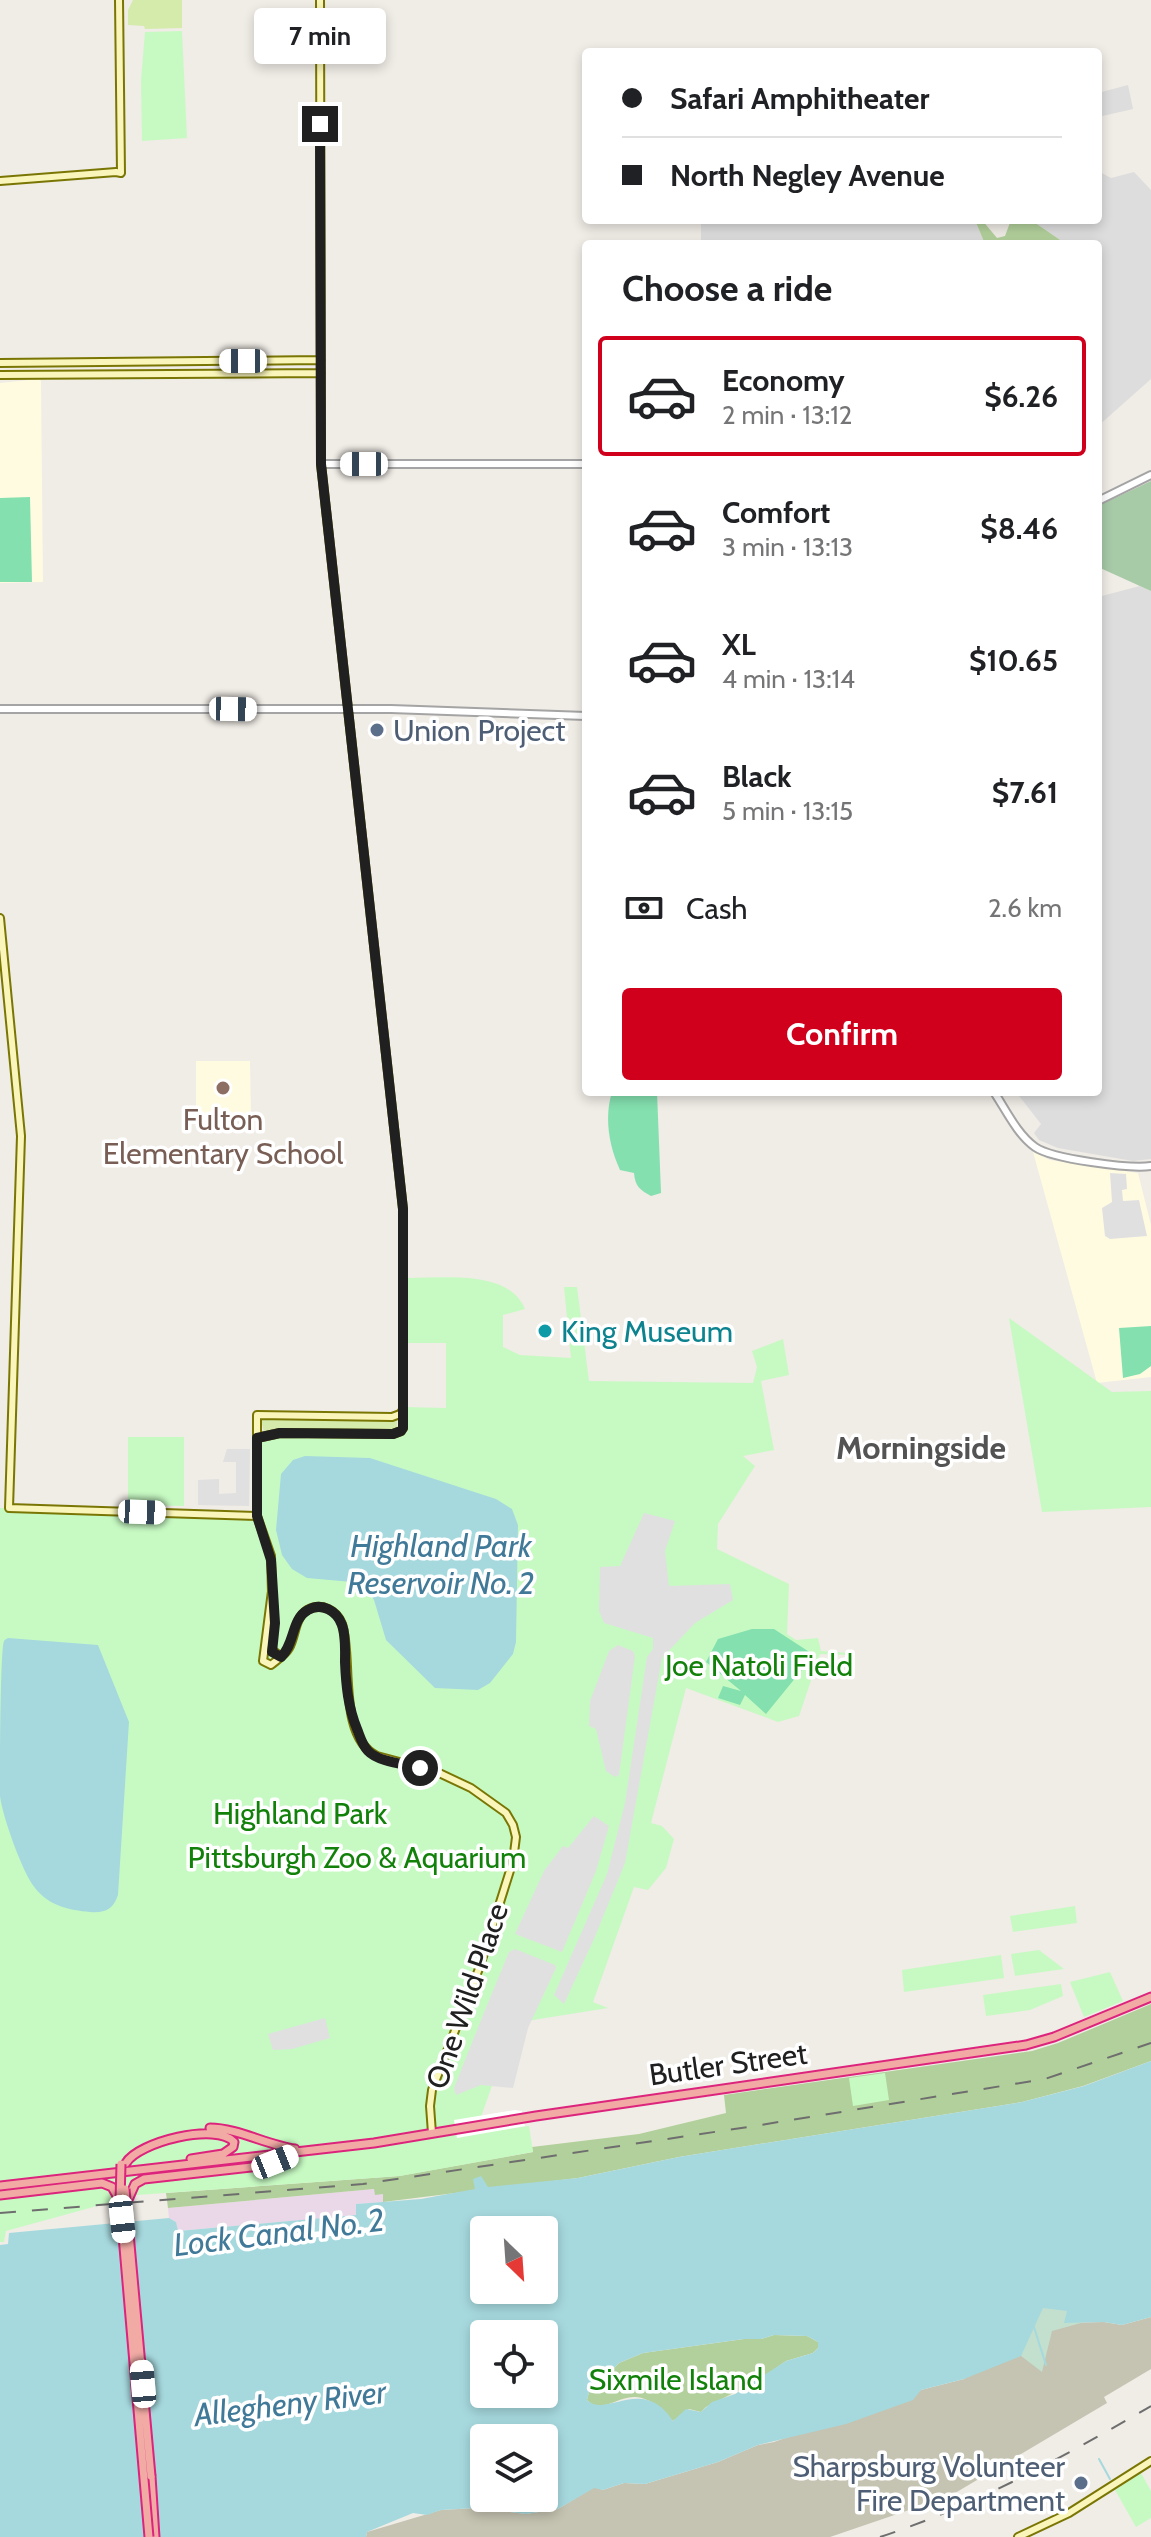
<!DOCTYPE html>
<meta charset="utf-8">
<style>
:root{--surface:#fff;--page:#f6f6f6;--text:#202124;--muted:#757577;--line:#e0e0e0;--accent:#d0001d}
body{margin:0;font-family:Cabin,sans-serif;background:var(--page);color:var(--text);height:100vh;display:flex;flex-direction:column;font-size:30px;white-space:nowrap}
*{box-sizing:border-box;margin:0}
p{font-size:26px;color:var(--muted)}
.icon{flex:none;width:44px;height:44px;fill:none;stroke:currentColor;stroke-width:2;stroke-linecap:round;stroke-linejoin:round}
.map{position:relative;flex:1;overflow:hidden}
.drawer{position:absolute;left:582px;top:240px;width:520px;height:856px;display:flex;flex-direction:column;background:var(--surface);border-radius:8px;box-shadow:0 4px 12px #0003}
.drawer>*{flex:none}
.top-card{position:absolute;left:582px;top:48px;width:520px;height:176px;border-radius:8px;box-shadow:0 4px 12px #0003;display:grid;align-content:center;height:176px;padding:0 40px;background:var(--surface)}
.needle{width:52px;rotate:155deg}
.fabs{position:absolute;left:470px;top:2216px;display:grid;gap:16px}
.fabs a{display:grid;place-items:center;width:88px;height:88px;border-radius:8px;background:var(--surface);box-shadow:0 4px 12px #0003;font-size:40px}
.end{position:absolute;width:36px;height:36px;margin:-18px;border:10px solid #202020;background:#fff;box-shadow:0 0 0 4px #fff}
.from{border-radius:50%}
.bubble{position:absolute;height:56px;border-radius:8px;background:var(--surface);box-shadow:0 4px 12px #0003;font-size:26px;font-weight:700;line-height:56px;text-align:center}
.car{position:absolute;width:24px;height:48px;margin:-24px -12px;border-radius:10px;box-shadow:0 0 6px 2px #0007;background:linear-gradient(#fff 24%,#345 0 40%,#fff 0 76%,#345 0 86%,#fff 0)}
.top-card b{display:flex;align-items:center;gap:28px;height:76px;font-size:30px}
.top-card b+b{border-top:2px solid var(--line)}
.top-card i{width:20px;height:20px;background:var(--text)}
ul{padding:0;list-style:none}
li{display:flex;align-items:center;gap:24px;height:120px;margin:0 16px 12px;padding:0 24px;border:4px solid transparent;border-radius:8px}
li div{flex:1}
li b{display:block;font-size:30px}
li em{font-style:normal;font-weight:700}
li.on{border-color:var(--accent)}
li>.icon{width:72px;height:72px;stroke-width:1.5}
h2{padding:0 40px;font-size:36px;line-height:96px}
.pay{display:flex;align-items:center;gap:20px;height:88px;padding:0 40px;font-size:30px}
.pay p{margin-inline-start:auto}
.cta{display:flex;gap:16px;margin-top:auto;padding:16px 40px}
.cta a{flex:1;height:92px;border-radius:8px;background:var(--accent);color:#fff;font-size:32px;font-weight:700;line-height:92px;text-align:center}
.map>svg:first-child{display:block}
.residential{fill:#dedddd}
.industrial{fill:#ead8e9}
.education{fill:#fffbe1}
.construction{fill:#c5c3b1}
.grass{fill:#d4ebac}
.forest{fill:#b2d09b}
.wetland{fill:#c3dfce}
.cemetery{fill:#a7caa7}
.park{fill:#c7fac3}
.pitch{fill:#84e0af}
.parking{fill:#e0e0e0}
.water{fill:#a6d9de;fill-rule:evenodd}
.pier{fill:#fff}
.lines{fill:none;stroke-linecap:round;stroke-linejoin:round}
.stream{stroke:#a6d9de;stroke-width:2}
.tertiary-casing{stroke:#a4a4a4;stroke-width:10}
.secondary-casing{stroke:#7a7604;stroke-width:10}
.trunk-casing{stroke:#dd247d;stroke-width:11}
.tertiary{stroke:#fff;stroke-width:6}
.secondary{stroke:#faf5ba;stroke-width:6}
.trunk{stroke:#f2aaa5;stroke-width:7}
.rail{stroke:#6e6e6e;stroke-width:2;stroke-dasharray:16 16;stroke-linecap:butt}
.trunk-bridge-casing{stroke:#dd247d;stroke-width:11;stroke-linecap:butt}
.trunk-bridge{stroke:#f2aaa5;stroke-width:7}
.route{stroke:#202020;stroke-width:10}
.service-dot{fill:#5c6f8a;stroke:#fff;stroke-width:3}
.education-dot{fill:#8d6e63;stroke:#fff;stroke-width:3}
.culture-dot{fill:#0f9aa8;stroke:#fff;stroke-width:3}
.labels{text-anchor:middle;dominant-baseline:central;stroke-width:7;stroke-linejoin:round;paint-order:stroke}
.service-label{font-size:30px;fill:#4e5e75;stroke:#fff;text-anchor:start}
.education-label{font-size:30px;fill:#785e54;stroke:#fff}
.culture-label{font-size:30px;fill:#0d838f;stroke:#fff;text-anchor:start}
.park-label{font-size:30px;fill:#11810a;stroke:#fff}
.street-label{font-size:30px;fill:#202020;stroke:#fff}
.neighbourhood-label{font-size:32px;font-weight:bold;fill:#535353;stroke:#fff}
.water-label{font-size:32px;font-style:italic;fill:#417a99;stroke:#fff}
</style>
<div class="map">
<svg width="1151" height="2537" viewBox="0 0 1151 2537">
<rect width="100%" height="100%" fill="#f0ece6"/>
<path class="residential" d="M1128,85L1133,109L1098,117V93Z
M1098,164L1100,172L1111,178L1134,172L1151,190V379L1098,426V244H1066L1031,220H1098Z
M701,220H975L985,244H701Z
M1140,586L1151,591V1159L1133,1161L1058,1148L1039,1140L1034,1133L1041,1124L1016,1092H1098V597Z"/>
<path class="industrial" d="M374,2189L383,2194V2202L356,2204L357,2211L444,2208L165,2232L176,2222L169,2218L168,2208Z"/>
<path class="education" d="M39,379L41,381L43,582L0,583V383Z
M196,1061H250L251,1114H196Z
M1033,1152L1050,1160L1138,1173L1151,1225V1377L1097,1383Z"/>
<path class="construction" d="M1151,2317V2369L1104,2397L1107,2403L950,2496L830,2537H366L367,2532L441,2510L476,2508L526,2514L558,2509L594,2487L603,2490L624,2483L645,2484L718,2462L758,2445L774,2442L921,2390L964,2379L1030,2332L1064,2323L1104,2322L1122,2325Z"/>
<path class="grass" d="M133,0H182V28L145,29L144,26L128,25V10Z
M264,1418H391L397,1419V1430L264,1432L261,1420Z"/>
<path class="forest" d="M975,220H982L997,238L1005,236L1011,220H1031L1066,244H985Z
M1151,2004V2061L1083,2086L1022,2102L679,2157L578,2178L383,2202V2194L375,2195L374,2189L168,2208L166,2193L399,2176L533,2152L532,2147L639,2134L726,2113L724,2095L1032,2051L1058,2043Z
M774,2335L807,2336L818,2342V2348L813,2353L786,2361L757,2381L706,2407L701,2412L689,2409L673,2421C662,2410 652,2398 635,2397C617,2396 601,2415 587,2400L590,2388L598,2384L619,2363L643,2353L744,2339H761Z"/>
<path class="wetland" d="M1066,2299L1081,2323L1052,2331L1042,2372L1021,2356L1027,2329L1024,2311Z"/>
<path class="cemetery" d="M1151,481V591L1098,567V506Z"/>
<path class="park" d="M182,31L187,138L142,141L141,80L145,32Z
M403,1278C440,1279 508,1268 525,1309L503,1315V1347L520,1355L571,1358L564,1287H577L589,1381L753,1383L757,1367L752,1351L783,1339L789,1375L761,1381L774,1450L743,1456L755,1466L718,1524L717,1549L789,1584L787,1634L796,1640L818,1638L821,1651L850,1653L851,1655L820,1654L799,1716L778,1722L686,1688L651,1823L662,1826L674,1839L666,1868L648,1890L634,1887L593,2002L608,2008L514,2023L475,2134L529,2126L533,2152L400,2176L137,2195L6,2231L4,2242H0V1508L257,1516V1438L280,1433L401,1431L403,1407L446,1408V1343H403Z
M1009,1318L1112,1392L1151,1391V1507L1042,1512Z
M128,1437H184V1506L128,1505Z
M1075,1906L1077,1923L1013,1932L1010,1916Z
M1039,1950L1064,1969L1015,1976L1011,1954Z
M1001,1955L1004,1978L904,1992L902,1970Z
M1110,1972L1123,2001L1084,2017L1070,1982Z
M1061,1984L1063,1996L1030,2010L986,2016L983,1995Z
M885,2073L889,2100L853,2106L849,2078Z
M1141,2473L1151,2491V2518L1136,2527L1115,2490Z"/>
<path class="pitch" d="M30,497L32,582H0V498Z
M612,1092H657L661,1193L651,1196C640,1190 635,1186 634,1173L620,1170C609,1146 604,1118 612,1092Z
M1151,1326V1366L1140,1374L1123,1378L1119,1328Z
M752,1629H774L814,1655L766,1714L745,1695L740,1705L718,1698L723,1686L741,1691L706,1662L718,1639Z"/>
<path class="parking" d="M1110,1173L1126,1174L1127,1189L1122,1190L1123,1201L1139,1200L1147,1236L1110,1239L1105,1236L1102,1208L1112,1202Z
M227,1449H250L249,1506L198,1505V1480L219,1479V1494L236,1493V1462H223Z
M644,1513L675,1521L665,1551L669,1586L730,1584L733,1600L695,1623L662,1658L625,1863L594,1939L564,2004L554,1995L607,1874L625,1803L647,1657L653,1649V1638L604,1623L599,1611L600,1567L620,1566Z
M618,1645L633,1651L635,1656L619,1775L615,1777L606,1771L596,1729L589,1726L590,1701L609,1651Z
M594,1816L609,1826L596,1871L562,1952L515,1934L544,1871L563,1846L568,1848Z
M515,1949L555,1965L556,1968L528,2028L513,2088L481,2085L456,2095L454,2088L481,2020L509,1952Z
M325,2018L330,2038L292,2049L273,2050L268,2034Z"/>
<path class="water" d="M305,1456L370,1458L496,1499L512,1509L518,1525L516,1642L513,1654L490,1683L478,1690L435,1688L386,1640L374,1600L368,1591L352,1582L307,1578L292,1569L282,1555L276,1530L281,1474L293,1460Z
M8,1638L98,1645L129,1722L118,1895C113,1910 105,1913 90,1912C69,1910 49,1906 35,1888C23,1874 2,1815 0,1796C0,1780 0,1649 4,1641C5,1639 7,1639 8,1638Z
M1151,2061V2317L1122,2325L1104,2322L1064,2323L1067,2311L1043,2308L1021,2356L964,2379L921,2390L913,2400L846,2424L758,2445L718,2462L645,2484L624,2483L603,2490L594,2488L558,2509L526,2514L476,2508L441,2510L427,2515L413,2513L367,2532L366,2537H0V2245L8,2244L9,2233L169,2218L176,2222L178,2231L356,2215V2204L421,2199L475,2189L473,2179L481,2176L488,2187L578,2178L679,2157L1022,2102L1084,2086ZM374,2227L375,2232L237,2242L240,2238ZM484,2230H544V2290H484ZM484,2334H544V2394H484ZM774,2335L807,2336L818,2342V2348L813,2353L786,2361L735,2394L712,2402L701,2412L686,2409L673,2421C643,2374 605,2419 587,2400L590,2388L598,2384L619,2363L643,2353L744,2339H761ZM484,2438H544V2498H484Z"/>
<path class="pier" d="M515,2110L522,2111L525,2126L457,2138L454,2120Z
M375,2227V2232L241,2244L237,2240L240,2238Z"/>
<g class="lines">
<path class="stream" d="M1033,2324L1046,2365
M1099,2459L1110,2479"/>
<defs>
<path id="tertiary" d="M321,464H586
M1098,501L1151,475
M0,709H391L586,716
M994,1092C1006,1110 1017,1134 1035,1147C1052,1159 1130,1169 1151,1166"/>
<path id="secondary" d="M0,181L116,172L121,173L119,0
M0,363L321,360
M0,375L321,373
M0,918L21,1136L9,1508L257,1516
M257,1438L280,1433L393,1434L401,1431L403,1428V1209L321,464L320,0
M272,1591L263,1661L271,1665C277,1660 285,1655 289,1648C296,1636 294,1619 307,1610C321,1602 337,1610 342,1624C353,1656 337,1737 377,1756L437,1772L471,1788L506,1813L513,1825L516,1837L513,1861L480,1966L432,2090L430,2106L432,2133
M272,1593L271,1556L257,1516V1415L392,1417L400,1414L403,1410
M274,1608L271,1649L281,1657
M1018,2537L1069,2513L1151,2461"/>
<path id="trunk" d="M210,2128C237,2128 267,2145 295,2149
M126,2163C138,2142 217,2122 234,2142L233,2147L223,2154L191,2159
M0,2186L374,2143L536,2116L1026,2045L1054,2037L1151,1997
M0,2195L102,2183L112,2187L120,2201
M127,2202L135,2184L144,2179L261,2166L293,2155
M151,2476L155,2537"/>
</defs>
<use href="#tertiary" class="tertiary-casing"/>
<use href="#secondary" class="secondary-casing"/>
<use href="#trunk" class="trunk-casing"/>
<use href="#tertiary" class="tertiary"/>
<use href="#secondary" class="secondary"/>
<use href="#trunk" class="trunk"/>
<path class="rail" d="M0,2213L363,2184L748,2127L1045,2079L1151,2043
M880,2537C977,2505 1063,2457 1151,2406"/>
<defs>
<path id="trunk-bridge" d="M121,2164L120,2201L149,2537
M125,2189L151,2476"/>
</defs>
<use href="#trunk-bridge" class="trunk-bridge-casing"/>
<use href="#trunk-bridge" class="trunk-bridge"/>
</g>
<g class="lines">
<path class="route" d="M320,124L321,464L403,1209V1428L401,1431L393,1434L280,1433L257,1438V1516L271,1560L275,1623L272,1652L281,1657C295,1644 291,1619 308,1610C322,1602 337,1611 342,1625C346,1636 345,1650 345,1662C346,1685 348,1707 357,1729C360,1736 362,1745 368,1751C378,1762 405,1764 420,1768"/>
</g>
<g class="service-dot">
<circle cx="377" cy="730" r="8"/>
<circle cx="1081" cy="2483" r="8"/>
</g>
<circle class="education-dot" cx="223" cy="1088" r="8"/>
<circle class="culture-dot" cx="545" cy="1331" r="8"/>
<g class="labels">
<g class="service-label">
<text x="393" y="730">Union Project</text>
<text x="1065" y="2466" text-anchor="end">Sharpsburg Volunteer<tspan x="1065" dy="34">Fire Department</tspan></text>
</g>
<g class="education-label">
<text x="223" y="1119">Fulton<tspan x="223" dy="34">Elementary School</tspan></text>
</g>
<g class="culture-label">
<text x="561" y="1331">King Museum</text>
</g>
<g class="park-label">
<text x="759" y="1665">Joe Natoli Field</text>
<text x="300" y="1813">Highland Park</text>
<text x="357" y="1857">Pittsburgh Zoo &amp; Aquarium</text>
<text x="676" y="2379">Sixmile Island</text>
</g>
<g class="street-label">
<text transform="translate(467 1996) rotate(-71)">One Wild Place</text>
<text transform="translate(728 2064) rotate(-8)">Butler Street</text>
</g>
<g class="neighbourhood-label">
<text x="921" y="1447">Morningside</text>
</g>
<g class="water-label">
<text x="441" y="1545">Highland Park<tspan x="441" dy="37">Reservoir No. 2</tspan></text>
<text transform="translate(279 2232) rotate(-7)">Lock Canal No. 2</text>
<text transform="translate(290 2403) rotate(-7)">Allegheny River</text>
</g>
</g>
</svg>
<div class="fabs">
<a><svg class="needle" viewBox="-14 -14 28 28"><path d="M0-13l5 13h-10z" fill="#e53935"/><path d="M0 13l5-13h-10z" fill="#757577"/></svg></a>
<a><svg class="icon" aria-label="locate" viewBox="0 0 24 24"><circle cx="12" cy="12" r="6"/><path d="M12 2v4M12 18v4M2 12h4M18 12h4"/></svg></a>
<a><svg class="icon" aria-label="layers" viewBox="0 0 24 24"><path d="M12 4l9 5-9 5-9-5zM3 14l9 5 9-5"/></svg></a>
</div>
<i class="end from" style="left:420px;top:1768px"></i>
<i class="end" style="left:320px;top:124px"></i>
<div class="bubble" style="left:254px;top:8px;width:132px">7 min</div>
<i class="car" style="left:243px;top:361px;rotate:270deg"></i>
<i class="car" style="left:364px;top:464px;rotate:270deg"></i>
<i class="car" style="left:233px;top:709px;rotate:91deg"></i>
<i class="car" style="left:142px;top:1512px;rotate:92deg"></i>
<i class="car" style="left:275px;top:2162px;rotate:68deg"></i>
<i class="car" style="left:122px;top:2219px;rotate:174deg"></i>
<i class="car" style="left:143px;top:2384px;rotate:355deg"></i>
<div class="top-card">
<b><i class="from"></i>Safari Amphitheater</b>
<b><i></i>North Negley Avenue</b>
</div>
<section class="drawer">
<h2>Choose a ride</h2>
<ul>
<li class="on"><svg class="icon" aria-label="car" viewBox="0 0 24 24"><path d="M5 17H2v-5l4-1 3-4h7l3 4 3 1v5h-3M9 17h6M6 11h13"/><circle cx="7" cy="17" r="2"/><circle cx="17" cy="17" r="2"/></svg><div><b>Economy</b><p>2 min · 13:12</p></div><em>$6.26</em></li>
<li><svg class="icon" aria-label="car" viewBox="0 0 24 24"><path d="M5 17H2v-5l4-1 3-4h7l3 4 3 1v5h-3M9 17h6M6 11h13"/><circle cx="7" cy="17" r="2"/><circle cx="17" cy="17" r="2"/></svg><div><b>Comfort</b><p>3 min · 13:13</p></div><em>$8.46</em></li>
<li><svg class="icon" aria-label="car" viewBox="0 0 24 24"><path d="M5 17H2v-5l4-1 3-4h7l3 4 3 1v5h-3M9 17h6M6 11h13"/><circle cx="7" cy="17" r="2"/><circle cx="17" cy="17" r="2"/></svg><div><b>XL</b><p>4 min · 13:14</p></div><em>$10.65</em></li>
<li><svg class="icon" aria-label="car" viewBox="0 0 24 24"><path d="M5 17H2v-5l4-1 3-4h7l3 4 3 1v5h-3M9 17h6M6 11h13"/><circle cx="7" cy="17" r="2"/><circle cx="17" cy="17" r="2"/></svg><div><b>Black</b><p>5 min · 13:15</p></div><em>$7.61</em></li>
</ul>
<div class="pay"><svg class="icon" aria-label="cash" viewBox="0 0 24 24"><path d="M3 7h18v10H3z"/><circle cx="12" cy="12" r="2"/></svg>Cash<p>2.6 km</p></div>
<div class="cta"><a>Confirm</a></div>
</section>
</div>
